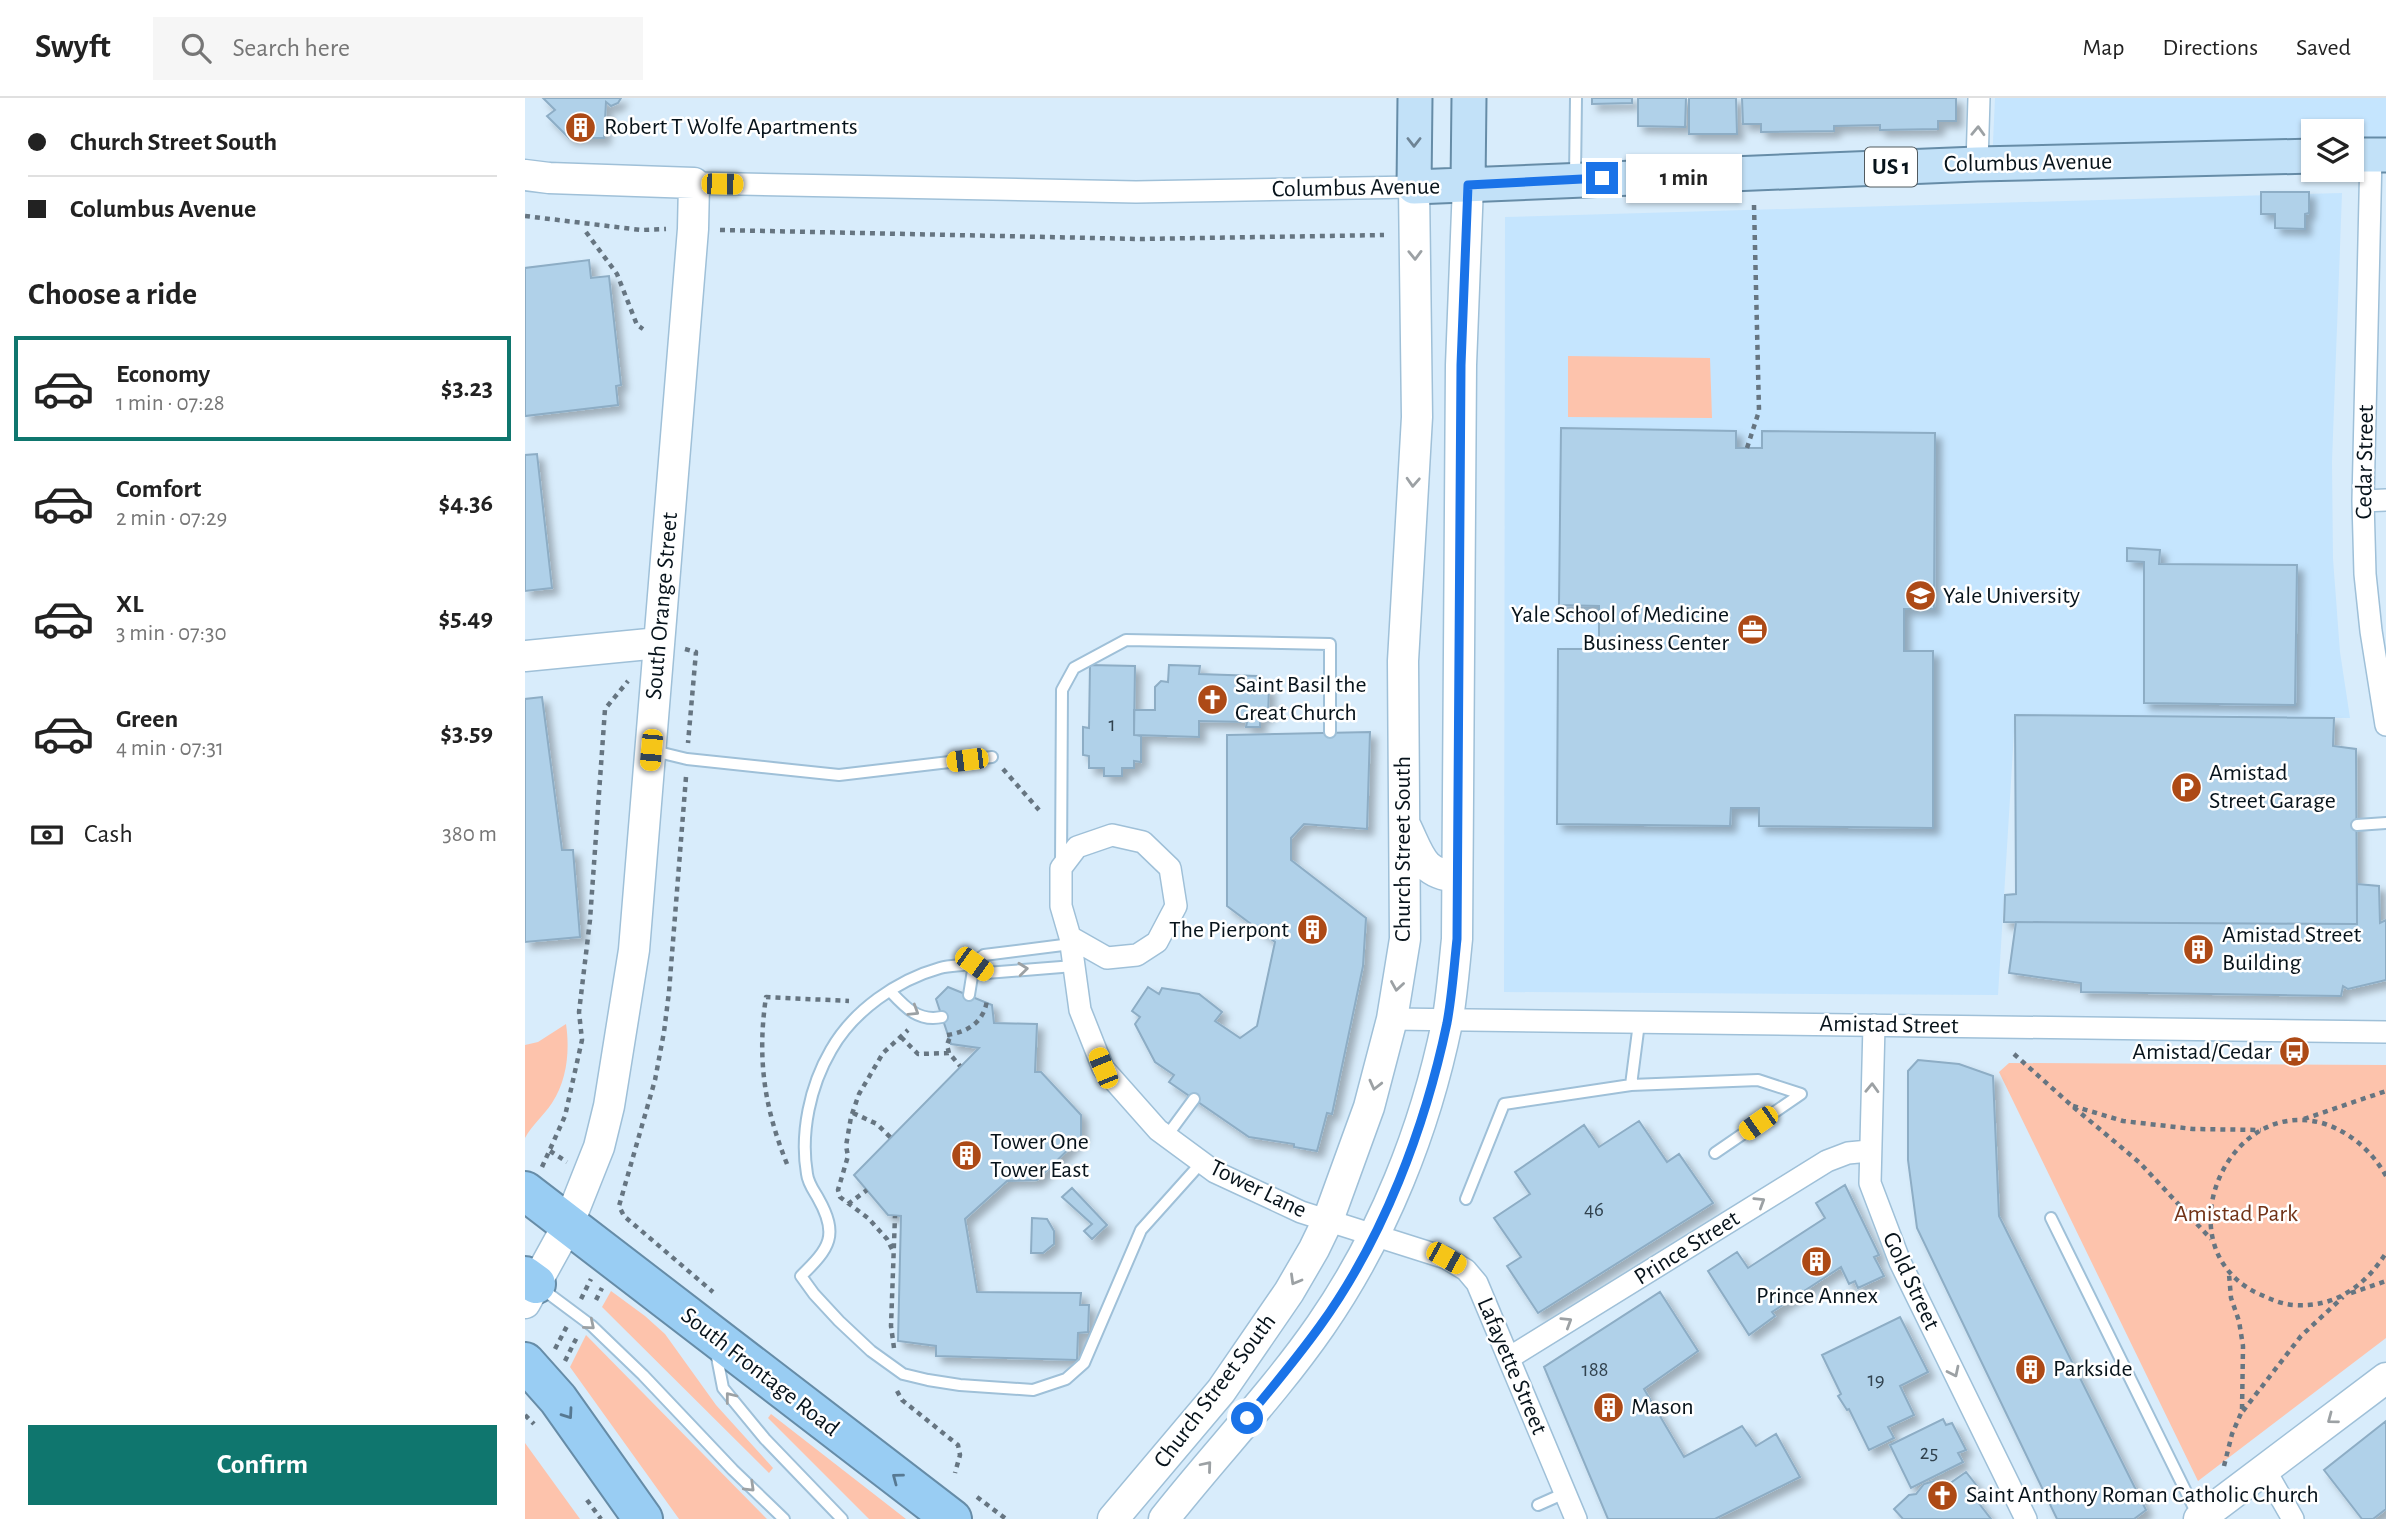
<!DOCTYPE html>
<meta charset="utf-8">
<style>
:root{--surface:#fff;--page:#f6f6f6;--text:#222;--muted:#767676;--line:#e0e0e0;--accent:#0f766e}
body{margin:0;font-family:"Alegreya Sans",sans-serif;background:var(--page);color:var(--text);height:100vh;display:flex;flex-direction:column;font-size:26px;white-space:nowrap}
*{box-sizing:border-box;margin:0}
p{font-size:23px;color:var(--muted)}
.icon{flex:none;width:38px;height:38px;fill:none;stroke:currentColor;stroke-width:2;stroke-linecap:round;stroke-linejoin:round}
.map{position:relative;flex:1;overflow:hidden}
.panel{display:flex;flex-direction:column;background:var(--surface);width:525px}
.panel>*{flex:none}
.hud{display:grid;align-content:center;height:154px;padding:0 28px;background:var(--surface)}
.fabs{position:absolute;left:1776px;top:21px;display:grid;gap:14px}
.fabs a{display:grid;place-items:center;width:63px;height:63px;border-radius:0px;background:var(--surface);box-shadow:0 2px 5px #0004;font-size:35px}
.end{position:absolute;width:32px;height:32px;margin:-16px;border:9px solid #1a73e8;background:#fff;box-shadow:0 0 0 4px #fff}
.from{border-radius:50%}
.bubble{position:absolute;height:49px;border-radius:0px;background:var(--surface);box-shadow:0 2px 5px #0004;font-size:23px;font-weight:700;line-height:49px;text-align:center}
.car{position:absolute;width:21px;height:42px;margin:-21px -10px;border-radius:9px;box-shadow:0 0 5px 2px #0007;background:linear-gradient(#f5c518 24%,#345 0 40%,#f5c518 0 76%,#345 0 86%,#f5c518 0)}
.hud b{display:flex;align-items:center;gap:24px;height:66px;font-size:26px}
.hud b+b{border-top:2px solid var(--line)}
.hud i{width:18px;height:18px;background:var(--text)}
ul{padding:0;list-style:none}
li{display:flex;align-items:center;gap:21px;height:105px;margin:0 14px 10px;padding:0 14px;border:4px solid transparent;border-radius:0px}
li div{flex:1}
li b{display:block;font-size:26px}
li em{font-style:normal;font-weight:700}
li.selected{border-color:var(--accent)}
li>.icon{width:63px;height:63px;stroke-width:1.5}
h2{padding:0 28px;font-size:32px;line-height:84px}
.pay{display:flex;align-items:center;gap:18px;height:77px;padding:0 28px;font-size:26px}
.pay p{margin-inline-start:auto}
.button{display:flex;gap:14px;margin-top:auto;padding:14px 28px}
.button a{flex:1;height:80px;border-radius:0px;background:var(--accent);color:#fff;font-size:28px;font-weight:700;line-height:80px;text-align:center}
header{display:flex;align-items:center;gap:42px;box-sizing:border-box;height:98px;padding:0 35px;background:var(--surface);border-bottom:2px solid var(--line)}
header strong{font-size:33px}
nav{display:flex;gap:38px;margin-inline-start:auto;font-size:24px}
.search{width:490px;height:63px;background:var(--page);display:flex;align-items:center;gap:18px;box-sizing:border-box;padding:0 24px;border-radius:0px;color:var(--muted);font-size:26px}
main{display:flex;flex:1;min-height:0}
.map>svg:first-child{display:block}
.built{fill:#c5e5fe}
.green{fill:#fdc3ac}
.building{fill:#b0d1e9;stroke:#8dadc5;stroke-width:2;filter:url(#shadow)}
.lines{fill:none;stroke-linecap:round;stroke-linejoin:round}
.lane-casing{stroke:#9fc0d8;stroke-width:14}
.street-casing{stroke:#9fc0d8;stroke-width:24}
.secondary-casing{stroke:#9fc0d8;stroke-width:33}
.primary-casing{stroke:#668ca7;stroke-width:37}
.highway-casing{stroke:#668ca7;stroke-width:42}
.path{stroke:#667581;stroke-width:4.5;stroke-dasharray:5 5;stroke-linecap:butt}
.lane{stroke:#fff;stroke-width:10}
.street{stroke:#fff;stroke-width:21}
.secondary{stroke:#fff;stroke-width:30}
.primary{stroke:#c2e1f8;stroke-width:33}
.highway{stroke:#99cdf3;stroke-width:38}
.oneway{stroke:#9ca1a4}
.oneway2{stroke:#6e8495}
.oneway3{stroke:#577992}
.route{stroke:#1a73e8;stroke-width:9}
.labels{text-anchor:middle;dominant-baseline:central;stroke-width:5;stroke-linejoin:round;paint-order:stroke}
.number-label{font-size:21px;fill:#31424e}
.shield{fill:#fff;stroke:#515a5f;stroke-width:2}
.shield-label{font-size:23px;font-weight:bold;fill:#07131b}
.poi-label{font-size:24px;fill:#07131b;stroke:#fff;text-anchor:start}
.street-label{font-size:24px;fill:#07131b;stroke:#fff}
.park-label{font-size:24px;fill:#713317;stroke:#fff}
</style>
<header>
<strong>Swyft</strong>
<div class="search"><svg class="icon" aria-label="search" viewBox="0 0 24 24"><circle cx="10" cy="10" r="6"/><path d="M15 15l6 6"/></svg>Search here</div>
<nav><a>Map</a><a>Directions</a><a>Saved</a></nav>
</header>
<main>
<section class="panel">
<div class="hud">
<b><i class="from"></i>Church Street South</b>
<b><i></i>Columbus Avenue</b>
</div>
<h2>Choose a ride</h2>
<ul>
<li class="selected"><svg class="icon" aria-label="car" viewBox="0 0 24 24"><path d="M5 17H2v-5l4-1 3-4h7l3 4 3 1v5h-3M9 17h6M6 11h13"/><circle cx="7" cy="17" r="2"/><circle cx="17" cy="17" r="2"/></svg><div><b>Economy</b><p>1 min · 07:28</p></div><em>$3.23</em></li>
<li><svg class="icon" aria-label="car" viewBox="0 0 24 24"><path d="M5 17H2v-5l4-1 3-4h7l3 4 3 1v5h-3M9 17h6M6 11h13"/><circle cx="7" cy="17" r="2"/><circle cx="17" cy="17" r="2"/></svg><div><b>Comfort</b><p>2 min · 07:29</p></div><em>$4.36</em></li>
<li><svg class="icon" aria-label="car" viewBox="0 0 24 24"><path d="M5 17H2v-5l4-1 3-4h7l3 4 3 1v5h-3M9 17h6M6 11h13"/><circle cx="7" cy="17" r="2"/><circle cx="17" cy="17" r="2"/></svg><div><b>XL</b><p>3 min · 07:30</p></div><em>$5.49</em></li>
<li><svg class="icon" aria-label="car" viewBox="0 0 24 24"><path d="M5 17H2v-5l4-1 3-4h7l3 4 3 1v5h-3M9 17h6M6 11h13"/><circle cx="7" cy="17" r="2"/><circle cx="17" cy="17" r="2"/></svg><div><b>Green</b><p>4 min · 07:31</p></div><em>$3.59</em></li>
</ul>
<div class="pay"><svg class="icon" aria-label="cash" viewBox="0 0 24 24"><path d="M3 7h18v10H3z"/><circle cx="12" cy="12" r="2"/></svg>Cash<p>380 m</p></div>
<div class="button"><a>Confirm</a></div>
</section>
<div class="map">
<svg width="1861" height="1421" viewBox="0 0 1861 1421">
<defs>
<filter id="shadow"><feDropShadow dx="6" dy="6" stdDeviation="3.5" flood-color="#0004"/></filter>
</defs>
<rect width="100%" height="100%" fill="#d8ecfb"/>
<path class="built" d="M1470,0H1861V57H1827V33H1788V58L1467,66Z
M1817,95L1807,364L1808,461L1815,554L1825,620L1490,618L1473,897L979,894L980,119Z"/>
<path class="green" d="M1043,258L1185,260L1187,320L1043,319Z
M41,926C45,953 42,982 27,1005C19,1017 7,1027 0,1040V947L13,944Z
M1484,965L1861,967V1240L1673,1383L1474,974Z
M86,1193L120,1218L140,1236L191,1307L248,1370L244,1375L77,1209Z
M61,1237L242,1421H154L45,1269Z
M246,1316L381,1421H344L243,1320Z
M0,1345L55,1421H0Z"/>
<path class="building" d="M18,0H96L93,5L86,8L81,4L79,40H44L22,18L30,12Z
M1067,0H1107V5L1067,6Z
M1113,0H1161L1160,29L1113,28Z
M1164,0H1211L1212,36H1164Z
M1217,0H1431V23H1413V31L1355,32V27L1309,28V33L1236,34V26H1218Z
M1736,94H1784V115L1780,116V131L1750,130V116H1736Z
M64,162L66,180L84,178L96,287L91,288L93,307L0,318V170Z
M1036,330L1211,333V350H1237V333L1410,335L1409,511H1379V553H1408V730L1234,728V710H1206L1205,728L1032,726L1033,551H1074V508L1034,507Z
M12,356L27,490L0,493V357Z
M1602,450L1635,452L1634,466L1772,467L1770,607L1619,605V464L1602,463Z
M565,567L610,568L609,637L616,638V664L609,663V670H597V678H579V670H564V658L558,657V629L564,630Z
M644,567L675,568L674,576L732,578V589H744L743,618H735V629H721L722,624L674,623V639L609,637V612H630V589L636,583L643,584Z
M17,599L37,752H48L55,839L0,844V601Z
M1490,617L1809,620L1808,648L1831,651L1832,826L1479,824L1480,797L1491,796Z
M845,634L842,731L779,726L766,740V762L841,820L838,868L807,1016L802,1015L792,1053L769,1049V1046L724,1039L644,984L649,977L630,964L610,926L615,919L607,913L623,889L634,896L637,890L674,896L697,914L690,923L715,940L732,928L750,844L702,808V637Z
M1832,786L1854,788L1855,825L1861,822V882L1823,891L1818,888L1816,898L1556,894V885L1484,875L1491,824L1832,826Z
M423,889L467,907L469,925L512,926L510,974H516L556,1017V1039L512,1082L482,1083L440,1121L452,1194L556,1195L555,1207H564L563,1234L553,1235L552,1262L411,1258V1248L373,1243L376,1118L363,1117L329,1077L454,950L426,946L411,901Z
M1393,962L1434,966L1468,978L1474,1118L1621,1412L1609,1421H1532L1392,1130L1383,1062V973Z
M1114,1023L1142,1064L1154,1056L1188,1105L1013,1215L982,1168L996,1159L969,1120L1005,1096L990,1074L1059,1027L1074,1049Z
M1320,1087L1354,1157L1349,1159L1359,1178L1333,1190L1330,1183L1324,1186L1316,1169L1247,1214L1250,1218L1224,1237L1183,1173L1212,1154L1223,1170L1300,1120L1291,1105Z
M547,1090L582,1127L567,1141L559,1133L567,1126L537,1099Z
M507,1120L522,1121L529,1133V1146L518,1155H506Z
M1135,1194L1173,1253L1119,1291L1159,1359L1217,1328L1231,1348L1251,1336L1275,1379L1190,1421H1083L1019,1269Z
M1375,1219L1403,1274L1375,1288L1389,1317L1363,1329L1369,1340L1344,1352L1324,1311L1322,1312L1313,1298L1316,1296L1297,1257Z
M1418,1321L1421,1327L1427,1325L1441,1352L1433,1355L1438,1364L1386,1390L1365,1347Z
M1861,1323V1411L1848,1421H1837L1799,1372Z
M1441,1374L1452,1388L1446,1395L1466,1421H1378L1369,1411L1384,1397L1391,1396L1399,1386L1409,1383L1421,1388Z"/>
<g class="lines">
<defs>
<path id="lane" d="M1050,79L1051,0
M129,653L162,661L314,677L467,659
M1832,727L1861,725
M536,767L537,592L549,570L601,542L805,546V634
M546,846L459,857C444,871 434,865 415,870C372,882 328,913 306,952C285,988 275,1035 282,1076C283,1085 289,1093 293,1100C314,1137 305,1150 276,1178L289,1196L314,1223L346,1253L378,1276L403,1282L435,1287L508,1292L541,1281L559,1265L616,1132L677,1064
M449,866L461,875L549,868
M365,893C380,909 393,924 417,919
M444,897L449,866
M1106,987L1233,982L1276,996L1190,1055
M641,1039L669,1001
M941,1101L979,1006L1106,987L1114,925
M1526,1120L1673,1418
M16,1190L67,1228L118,1277L208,1372L259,1421
M191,1254L198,1290L240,1341L317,1421
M1013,1407L1040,1395"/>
<path id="street" d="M1846,57L1838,403L1840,476L1846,533L1861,627
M1452,66L1454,0
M169,85L611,94L889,89
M1838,403L1861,402
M545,839L582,860L612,857L632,844L651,808L645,770L618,744L587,737L552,749L536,770V808L545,839L555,912L578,970L633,1032L690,1074L776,1114L921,1160L941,1172L952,1185L1051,1421
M867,921L1861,934
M1349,927L1345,1085L1375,1164L1501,1421
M984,1260L1302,1063L1323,1055L1344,1053
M1740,1372L1768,1421"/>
<path id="secondary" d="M0,77L24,80L169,85L168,131L109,852L84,1008L74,1049L43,1127L0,1205
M0,558L134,545
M881,729C895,758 897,776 932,779
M588,1421L696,1293L764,1194L789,1151L803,1122L844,1009L867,921L880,841L878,563L892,319L889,89
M639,1421C690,1356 749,1295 796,1227C858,1137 900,1032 922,925C927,898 929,869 932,841L936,267L943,87
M1674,1421L1861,1280"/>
<path id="primary" d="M890,0L889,89L1452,66L1788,58
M1827,57H1861
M943,87L944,0"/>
<path id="highway" d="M0,1093L427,1421
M0,1178L11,1186
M0,1264L33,1301L118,1421"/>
</defs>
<use href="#lane" class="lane-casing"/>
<use href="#street" class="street-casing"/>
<use href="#secondary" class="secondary-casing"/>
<use href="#primary" class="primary-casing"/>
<use href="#highway" class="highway-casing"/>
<path class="path" d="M0,118L116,132L141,131
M195,132L615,141L859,137
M61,134L92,176L112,227L118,231
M1222,350L1234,313L1229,107
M160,551L171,554L163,645
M478,671L514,712
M161,679L144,894L139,934L130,982L94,1108L99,1118L188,1194
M422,937C443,934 459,924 462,902
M376,939L393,956L424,955L435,968
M424,955L422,947L426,936
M1489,956L1546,1007L1615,1065L1686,1141
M1548,1008L1598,1023L1668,1031L1736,1032
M328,1015L352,1026L366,1040
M1779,1021L1861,993
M25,1053L42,1064
M262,1066C239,1009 232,960 241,899L324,903
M17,1069L40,1018L57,942L54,914L65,822L80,611L103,583
M1861,1078C1847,1053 1824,1033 1797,1025C1701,999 1639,1147 1730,1194C1743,1200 1755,1206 1769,1207C1810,1210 1840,1188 1861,1155
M323,1106L342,1092
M367,1151L362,1141L343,1120L315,1099L313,1092L323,1058L321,1048L326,1019L334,996L358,955L383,932
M1826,1195L1861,1183
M56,1201L66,1181
M71,1202L77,1190
M369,1250L366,1228L370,1118
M30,1251L42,1228
M40,1263L53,1237
M372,1293L377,1302L433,1347L435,1357L430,1375
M1718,1313L1776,1238L1818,1199
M0,1317L9,1326
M1699,1368L1707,1336L1717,1313L1718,1248L1714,1223L1706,1200L1704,1176
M452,1399L481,1421
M62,1402L76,1421"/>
<use href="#lane" class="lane"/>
<use href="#street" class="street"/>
<use href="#secondary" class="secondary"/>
<use href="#primary" class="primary"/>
<use href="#highway" class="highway"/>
</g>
<defs><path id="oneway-chevron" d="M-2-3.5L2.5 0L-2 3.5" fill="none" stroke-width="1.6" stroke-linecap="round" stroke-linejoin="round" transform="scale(1.75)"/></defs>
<g class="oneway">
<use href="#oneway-chevron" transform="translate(1453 33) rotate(-88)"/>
<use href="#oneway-chevron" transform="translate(890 157) rotate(89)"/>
<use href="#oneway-chevron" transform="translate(888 384) rotate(93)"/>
<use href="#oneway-chevron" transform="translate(498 871) rotate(-6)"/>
<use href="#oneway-chevron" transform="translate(872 888) rotate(99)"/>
<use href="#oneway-chevron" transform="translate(389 913) rotate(32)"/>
<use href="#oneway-chevron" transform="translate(850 987) rotate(104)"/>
<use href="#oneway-chevron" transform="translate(1347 990) rotate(-88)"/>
<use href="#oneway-chevron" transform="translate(1235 1104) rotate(-32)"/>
<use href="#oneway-chevron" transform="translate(770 1182) rotate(120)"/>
<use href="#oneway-chevron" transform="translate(1042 1224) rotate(-32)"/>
<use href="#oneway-chevron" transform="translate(65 1227) rotate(40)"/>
<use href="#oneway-chevron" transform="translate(1429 1274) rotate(64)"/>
<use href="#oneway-chevron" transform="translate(205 1299) rotate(-128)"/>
<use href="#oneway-chevron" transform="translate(1807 1321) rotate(143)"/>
<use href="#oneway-chevron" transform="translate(682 1368) rotate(-50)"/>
<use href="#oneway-chevron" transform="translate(225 1389) rotate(44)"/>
</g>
<use class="oneway2" href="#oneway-chevron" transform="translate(889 44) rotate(90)"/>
<g class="oneway3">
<use href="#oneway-chevron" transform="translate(43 1316) rotate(55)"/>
<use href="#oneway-chevron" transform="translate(372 1380) rotate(-143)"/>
</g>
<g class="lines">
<path class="route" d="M722,1320C747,1290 772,1260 795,1228C858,1141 900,1030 922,925C927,898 929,869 932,841L936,267L943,87L1077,80"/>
</g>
<defs>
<symbol id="building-disc" viewBox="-11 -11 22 22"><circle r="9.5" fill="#ad4a16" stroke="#fff"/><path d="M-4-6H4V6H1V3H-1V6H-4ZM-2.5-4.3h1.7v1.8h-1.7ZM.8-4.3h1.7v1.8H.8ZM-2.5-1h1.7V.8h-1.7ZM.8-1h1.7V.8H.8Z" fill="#fff"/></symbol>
<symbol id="university-disc" viewBox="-11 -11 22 22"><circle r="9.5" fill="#ad4a16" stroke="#fff"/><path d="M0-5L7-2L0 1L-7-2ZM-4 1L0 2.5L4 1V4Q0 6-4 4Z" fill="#fff"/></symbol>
<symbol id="office-disc" viewBox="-11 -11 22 22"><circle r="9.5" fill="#ad4a16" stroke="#fff"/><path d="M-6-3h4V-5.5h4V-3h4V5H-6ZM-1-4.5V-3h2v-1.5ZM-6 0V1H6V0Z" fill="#fff"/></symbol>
<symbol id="church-disc" viewBox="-11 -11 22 22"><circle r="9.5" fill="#ad4a16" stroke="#fff"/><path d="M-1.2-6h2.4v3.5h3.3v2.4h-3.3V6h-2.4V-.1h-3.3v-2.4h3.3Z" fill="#fff"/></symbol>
<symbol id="parking-disc" viewBox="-11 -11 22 22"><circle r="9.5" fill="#ad4a16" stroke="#fff"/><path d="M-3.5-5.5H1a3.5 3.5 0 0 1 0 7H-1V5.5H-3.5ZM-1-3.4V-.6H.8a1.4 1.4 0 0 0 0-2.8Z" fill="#fff"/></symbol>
<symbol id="bus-disc" viewBox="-11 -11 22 22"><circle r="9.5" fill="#ad4a16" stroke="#fff"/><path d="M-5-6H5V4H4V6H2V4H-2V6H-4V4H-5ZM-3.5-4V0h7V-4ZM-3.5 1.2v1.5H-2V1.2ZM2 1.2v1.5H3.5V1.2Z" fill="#fff"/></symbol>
</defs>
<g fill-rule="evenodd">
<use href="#building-disc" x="38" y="12" width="35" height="35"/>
<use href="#university-disc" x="1378" y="480" width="35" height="35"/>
<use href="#office-disc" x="1210" y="514" width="35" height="35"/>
<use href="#church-disc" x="670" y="584" width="35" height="35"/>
<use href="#parking-disc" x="1644" y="672" width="35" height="35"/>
<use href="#building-disc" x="770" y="814" width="35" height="35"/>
<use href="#building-disc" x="1656" y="834" width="35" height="35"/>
<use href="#bus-disc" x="1752" y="936" width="35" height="35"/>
<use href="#building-disc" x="424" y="1040" width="35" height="35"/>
<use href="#building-disc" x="1274" y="1146" width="35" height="35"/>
<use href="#building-disc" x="1488" y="1254" width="35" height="35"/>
<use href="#building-disc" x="1066" y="1292" width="35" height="35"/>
<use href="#church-disc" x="1400" y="1380" width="35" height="35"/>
</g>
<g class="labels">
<g class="number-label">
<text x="587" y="626">1</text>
<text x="1069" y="1111">46</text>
<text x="1070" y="1271">188</text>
<text x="1351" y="1281">19</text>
<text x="1404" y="1354">25</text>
</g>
<rect class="shield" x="1340" y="49.5" width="52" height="39" rx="5"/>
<g class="shield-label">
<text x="1366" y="69">US 1</text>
</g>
<g class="poi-label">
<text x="79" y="29">Robert T Wolfe Apartments</text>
<text x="1418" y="498">Yale University</text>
<text x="1204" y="517" text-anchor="end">Yale School of Medicine<tspan x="1204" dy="28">Business Center</tspan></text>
<text x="710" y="587">Saint Basil the<tspan x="710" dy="28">Great Church</tspan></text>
<text x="1684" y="675">Amistad<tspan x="1684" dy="28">Street Garage</tspan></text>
<text x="764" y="832" text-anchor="end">The Pierpont</text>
<text x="1697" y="837">Amistad Street<tspan x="1697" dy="28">Building</tspan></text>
<text x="1747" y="954" text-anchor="end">Amistad/Cedar</text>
<text x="465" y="1044">Tower One<tspan x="465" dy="28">Tower East</tspan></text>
<text x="1292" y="1198" text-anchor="middle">Prince Annex</text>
<text x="1528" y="1271">Parkside</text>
<text x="1106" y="1309">Mason</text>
<text x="1441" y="1397">Saint Anthony Roman Catholic Church</text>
</g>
<g class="street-label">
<text transform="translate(1503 65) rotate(-1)">Columbus Avenue</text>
<text transform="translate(831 90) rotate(-1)">Columbus Avenue</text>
<text transform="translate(1840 364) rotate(-89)">Cedar Street</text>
<text transform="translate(137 508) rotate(-85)">South Orange Street</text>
<text transform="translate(878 751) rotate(-90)">Church Street South</text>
<text transform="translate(1364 927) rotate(1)">Amistad Street</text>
<text transform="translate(733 1091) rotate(26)">Tower Lane</text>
<text transform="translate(1162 1150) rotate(-32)">Prince Street</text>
<text transform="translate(1386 1183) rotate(65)">Gold Street</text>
<text transform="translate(987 1268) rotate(67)">Lafayette Street</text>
<text transform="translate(235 1274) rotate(38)">South Frontage Road</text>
<text transform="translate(690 1293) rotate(-53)">Church Street South</text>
</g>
<g class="park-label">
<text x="1711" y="1116">Amistad Park</text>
</g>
</g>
</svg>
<div class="fabs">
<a><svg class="icon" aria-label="layers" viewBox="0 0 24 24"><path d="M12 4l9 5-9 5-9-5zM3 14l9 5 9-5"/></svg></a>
</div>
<i class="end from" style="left:722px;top:1320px"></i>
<i class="end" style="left:1077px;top:80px"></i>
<div class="bubble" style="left:1101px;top:56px;width:116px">1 min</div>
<i class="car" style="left:197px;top:86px;rotate:91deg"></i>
<i class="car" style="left:126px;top:652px;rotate:185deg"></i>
<i class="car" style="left:442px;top:662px;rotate:263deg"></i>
<i class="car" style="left:449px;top:866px;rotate:126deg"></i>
<i class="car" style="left:578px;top:970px;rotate:338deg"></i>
<i class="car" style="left:1233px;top:1025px;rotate:235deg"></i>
<i class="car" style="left:921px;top:1160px;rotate:119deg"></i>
</div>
</main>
